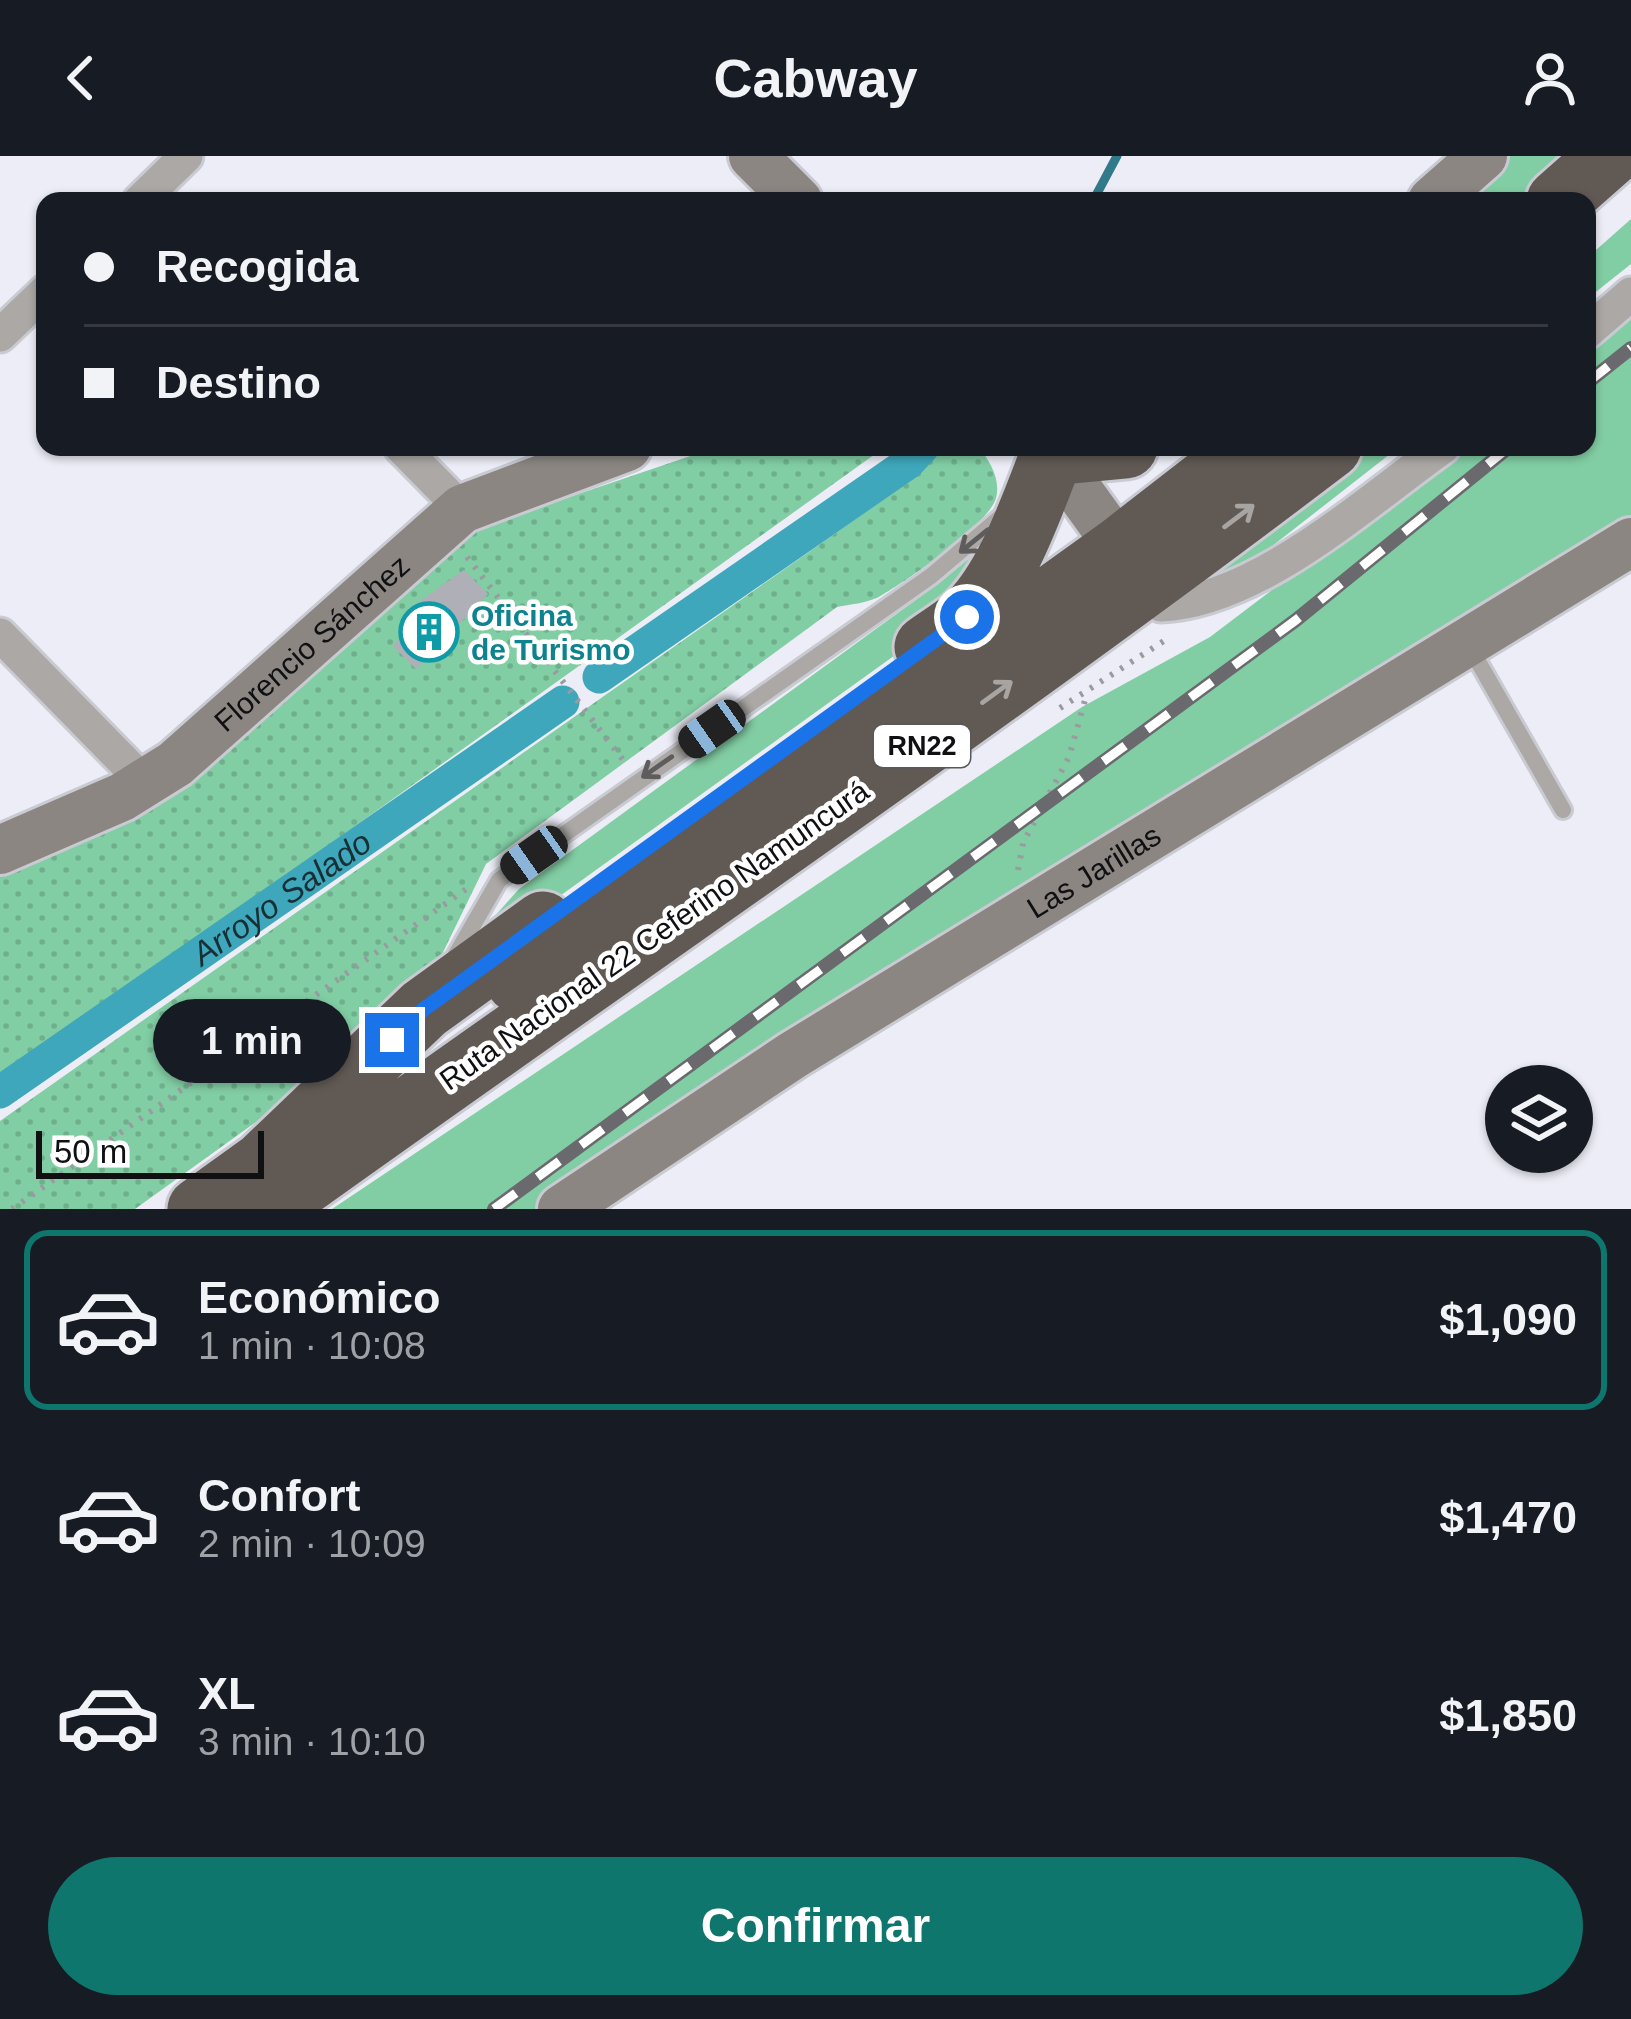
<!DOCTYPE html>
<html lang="es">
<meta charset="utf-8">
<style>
:root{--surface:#171b24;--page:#242831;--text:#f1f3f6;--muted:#9ea1a6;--line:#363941;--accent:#0f766e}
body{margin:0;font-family:Arial,sans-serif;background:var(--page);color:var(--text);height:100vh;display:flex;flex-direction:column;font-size:45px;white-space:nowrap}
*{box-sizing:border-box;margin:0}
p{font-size:39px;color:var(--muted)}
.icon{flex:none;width:66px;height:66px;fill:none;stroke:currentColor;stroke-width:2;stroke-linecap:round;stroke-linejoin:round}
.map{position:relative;height:1053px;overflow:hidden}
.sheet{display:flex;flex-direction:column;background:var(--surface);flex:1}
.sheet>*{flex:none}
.banner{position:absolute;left:36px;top:36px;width:1560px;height:264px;border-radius:24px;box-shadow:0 3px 9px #0004;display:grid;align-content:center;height:264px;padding:0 48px;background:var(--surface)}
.tools{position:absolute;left:1485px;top:909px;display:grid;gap:24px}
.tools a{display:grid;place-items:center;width:108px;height:108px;border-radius:50%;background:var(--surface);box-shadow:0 3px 9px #0004;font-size:60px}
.scale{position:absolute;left:36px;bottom:30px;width:228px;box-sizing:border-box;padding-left:12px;border:6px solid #101013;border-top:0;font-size:33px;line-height:42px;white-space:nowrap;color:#101013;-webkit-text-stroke:9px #fff;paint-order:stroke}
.end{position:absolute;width:54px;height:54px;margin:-27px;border:15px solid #1a73e8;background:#fff;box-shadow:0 0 0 6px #fff}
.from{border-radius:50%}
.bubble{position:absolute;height:84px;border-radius:42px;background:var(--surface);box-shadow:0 3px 9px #0004;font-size:39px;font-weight:700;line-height:84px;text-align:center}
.car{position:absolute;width:36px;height:72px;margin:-36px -18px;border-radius:15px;box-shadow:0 0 9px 3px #0007;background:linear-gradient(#222 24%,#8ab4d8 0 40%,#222 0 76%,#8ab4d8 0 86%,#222 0)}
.banner b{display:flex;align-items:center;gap:42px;height:114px;font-size:45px}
.banner b+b{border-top:3px solid var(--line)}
.banner i{width:30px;height:30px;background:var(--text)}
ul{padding:21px 0 0;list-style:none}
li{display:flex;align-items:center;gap:36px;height:180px;margin:0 24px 18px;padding:0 24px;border:6px solid transparent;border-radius:24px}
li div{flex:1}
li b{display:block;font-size:45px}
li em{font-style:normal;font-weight:700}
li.selected{border-color:var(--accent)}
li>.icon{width:108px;height:108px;stroke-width:1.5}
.button{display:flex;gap:24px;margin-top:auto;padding:24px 48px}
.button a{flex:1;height:138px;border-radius:72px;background:var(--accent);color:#fff;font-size:48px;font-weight:700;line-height:138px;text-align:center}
header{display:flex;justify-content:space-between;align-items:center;height:156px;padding:0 48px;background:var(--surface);font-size:54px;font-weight:700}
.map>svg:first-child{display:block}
.grass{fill:#82cea4}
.park{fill:url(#park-dots)}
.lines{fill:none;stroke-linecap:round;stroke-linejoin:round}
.stream{stroke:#317a89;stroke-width:9}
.canal{stroke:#3fa7bb;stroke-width:33}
.building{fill:#aeafb7}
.lane-casing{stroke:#c9cad2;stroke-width:22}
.street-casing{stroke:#c9cad2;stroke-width:39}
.secondary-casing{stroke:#c9cad2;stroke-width:54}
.highway-casing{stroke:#c9cad2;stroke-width:69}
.path{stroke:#9a9aa1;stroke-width:6;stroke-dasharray:3 9;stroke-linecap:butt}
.lane{stroke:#aba8a5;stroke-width:16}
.street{stroke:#aba8a5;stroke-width:33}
.secondary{stroke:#8b8682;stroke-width:48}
.highway{stroke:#605954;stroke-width:63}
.rail-casing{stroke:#69696e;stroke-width:14}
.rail{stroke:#fff;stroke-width:9;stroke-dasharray:27;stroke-linecap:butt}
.oneway{stroke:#a8a4a1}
.oneway2{stroke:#5e5c5c}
.route{stroke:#1a73e8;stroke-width:15}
.labels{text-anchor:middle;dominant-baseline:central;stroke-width:9;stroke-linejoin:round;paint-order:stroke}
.shield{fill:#fff;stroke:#58585a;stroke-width:3}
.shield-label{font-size:27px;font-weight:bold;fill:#101013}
.culture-label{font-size:30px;font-weight:bold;fill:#0d838f;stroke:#fff;text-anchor:start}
.street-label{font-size:30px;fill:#101013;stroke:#fff}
.water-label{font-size:33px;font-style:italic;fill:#183035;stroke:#fff}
</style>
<header><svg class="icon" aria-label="back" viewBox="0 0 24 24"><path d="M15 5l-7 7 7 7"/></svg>Cabway<svg class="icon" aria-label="person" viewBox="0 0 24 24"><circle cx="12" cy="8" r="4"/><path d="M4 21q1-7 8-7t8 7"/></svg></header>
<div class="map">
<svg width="1631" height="1053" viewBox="0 0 1631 1053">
<defs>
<pattern id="park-dots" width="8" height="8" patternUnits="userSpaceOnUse" patternTransform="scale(3)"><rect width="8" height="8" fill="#82cea4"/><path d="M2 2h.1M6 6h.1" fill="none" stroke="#6fb08c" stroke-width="1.8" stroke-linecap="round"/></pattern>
</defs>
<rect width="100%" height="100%" fill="#ecedf6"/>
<path class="grass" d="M1507,0H1571L1513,45H1457Z
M1631,63V108L1587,143V102Z
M1631,147V363L541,1053H332L1082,551L1210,481L1460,291H1587V184Z
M1358,291H1399L1248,409L1189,431Z
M997,379L948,461L468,806L478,779L519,733L943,424Z"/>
<path class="park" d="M717,291H885L221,766L0,918V716L170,639L478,372Z
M945,291H978C990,304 1001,324 996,342C989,368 907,425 882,439C870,447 851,448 837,451L486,708L428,827L398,864L135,1053H0V965L914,322Z"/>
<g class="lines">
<path class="stream" d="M1093,45L1117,0"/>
<g class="canal">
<path d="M599,521L908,307L923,291"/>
<path id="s1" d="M0,936L563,546"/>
</g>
</g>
<path class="building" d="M464,414L488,438L416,513L393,490L419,461L410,452Z"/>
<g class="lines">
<defs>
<path id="lane" d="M1468,488L1563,654
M454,802L499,724L931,420L1002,360"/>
<path id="street" d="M140,45L186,0
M1587,176L1631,138
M0,179L45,136
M401,291L462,353
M1147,429L1161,449C1258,445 1364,347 1443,291
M0,479L145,627"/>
<g id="secondary">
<path d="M753,0L798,45"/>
<path d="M1432,45L1483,0"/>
<path d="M1047,291L1140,420"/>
<path id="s2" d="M0,694L122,641L175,608L462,353L627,291"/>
<path id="s3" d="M562,1053L793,899L1631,386"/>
</g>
<path id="highway" d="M1558,45L1609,0
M926,491C938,482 952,474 964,464C1006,427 1032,350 1052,298L1126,291
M517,825L1120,392L1250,291
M264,1006L424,853L543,767
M199,1053L299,981
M268,1053C622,799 983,555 1330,291"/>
</defs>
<use href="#lane" class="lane-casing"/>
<use href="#street" class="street-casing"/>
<use href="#secondary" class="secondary-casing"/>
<use href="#highway" class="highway-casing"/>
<path class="path" d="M467,401L627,609
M1060,552L1170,481
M1018,714L1023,687L1069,601L1087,537
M12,1053L472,729"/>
<use href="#lane" class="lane"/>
<use href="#street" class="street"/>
<use href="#secondary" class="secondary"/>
<use href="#highway" class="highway"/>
<defs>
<path id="rail" d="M1587,227L1631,192
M494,1053L1296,464L1509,291"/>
</defs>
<use href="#rail" class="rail-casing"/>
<use href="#rail" class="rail"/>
</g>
<defs><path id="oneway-shaft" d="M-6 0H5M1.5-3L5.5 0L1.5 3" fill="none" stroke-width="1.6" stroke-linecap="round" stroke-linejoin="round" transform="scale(3)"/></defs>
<g class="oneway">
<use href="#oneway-shaft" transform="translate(1239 360) rotate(-37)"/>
<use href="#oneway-shaft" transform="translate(997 536) rotate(-36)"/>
</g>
<g class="oneway2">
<use href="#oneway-shaft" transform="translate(974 385) rotate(141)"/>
<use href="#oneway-shaft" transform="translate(657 611) rotate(145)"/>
</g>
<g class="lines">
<path class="route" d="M392,884L424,853L967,461"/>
</g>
<defs>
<symbol id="building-ring" viewBox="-11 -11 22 22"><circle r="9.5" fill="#fff" stroke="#0f9aa8" stroke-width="1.5"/><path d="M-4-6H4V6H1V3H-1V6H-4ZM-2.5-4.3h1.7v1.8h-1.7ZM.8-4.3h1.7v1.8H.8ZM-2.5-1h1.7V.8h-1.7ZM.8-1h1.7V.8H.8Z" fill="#0f9aa8"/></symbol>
</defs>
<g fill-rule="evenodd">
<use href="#building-ring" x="396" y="443" width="66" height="66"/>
</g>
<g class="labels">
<rect class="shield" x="874" y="569" width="96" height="42" rx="9"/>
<g class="shield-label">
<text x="922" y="590">RN22</text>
</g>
<g class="culture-label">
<text x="471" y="459">Oficina<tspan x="471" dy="34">de Turismo</tspan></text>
</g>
<g class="street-label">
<text stroke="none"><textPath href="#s2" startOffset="378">Florencio Sánchez</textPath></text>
<text stroke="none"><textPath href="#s3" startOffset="630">Las Jarillas</textPath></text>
<text transform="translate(654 779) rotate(-35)">Ruta Nacional 22 Ceferino Namuncurá</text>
</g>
<g class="water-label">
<text stroke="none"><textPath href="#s1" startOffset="342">Arroyo Salado</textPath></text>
</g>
</g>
</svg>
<div class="tools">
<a><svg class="icon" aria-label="layers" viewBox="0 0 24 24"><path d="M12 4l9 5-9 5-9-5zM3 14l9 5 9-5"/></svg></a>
</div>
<div class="scale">50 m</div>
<i class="end from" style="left:967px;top:461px"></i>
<i class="end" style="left:392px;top:884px"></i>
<div class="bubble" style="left:153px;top:843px;width:198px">1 min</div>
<i class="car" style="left:712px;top:573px;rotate:235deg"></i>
<i class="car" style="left:534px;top:699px;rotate:235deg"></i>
<div class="banner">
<b><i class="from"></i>Recogida</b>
<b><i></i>Destino</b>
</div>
</div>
<section class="sheet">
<ul>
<li class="selected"><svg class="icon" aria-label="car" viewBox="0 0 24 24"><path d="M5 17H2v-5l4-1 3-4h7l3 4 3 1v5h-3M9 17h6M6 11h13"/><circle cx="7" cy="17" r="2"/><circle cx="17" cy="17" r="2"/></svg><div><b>Económico</b><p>1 min · 10:08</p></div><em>$1,090</em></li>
<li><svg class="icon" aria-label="car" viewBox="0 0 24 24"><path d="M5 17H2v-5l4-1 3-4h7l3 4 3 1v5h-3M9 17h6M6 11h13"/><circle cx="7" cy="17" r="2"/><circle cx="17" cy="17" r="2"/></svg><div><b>Confort</b><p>2 min · 10:09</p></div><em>$1,470</em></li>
<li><svg class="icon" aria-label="car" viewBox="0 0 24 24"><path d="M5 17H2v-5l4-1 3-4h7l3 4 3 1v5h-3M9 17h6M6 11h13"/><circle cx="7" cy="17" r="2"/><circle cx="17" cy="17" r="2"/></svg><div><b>XL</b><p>3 min · 10:10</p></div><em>$1,850</em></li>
</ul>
<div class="button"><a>Confirmar</a></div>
</section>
